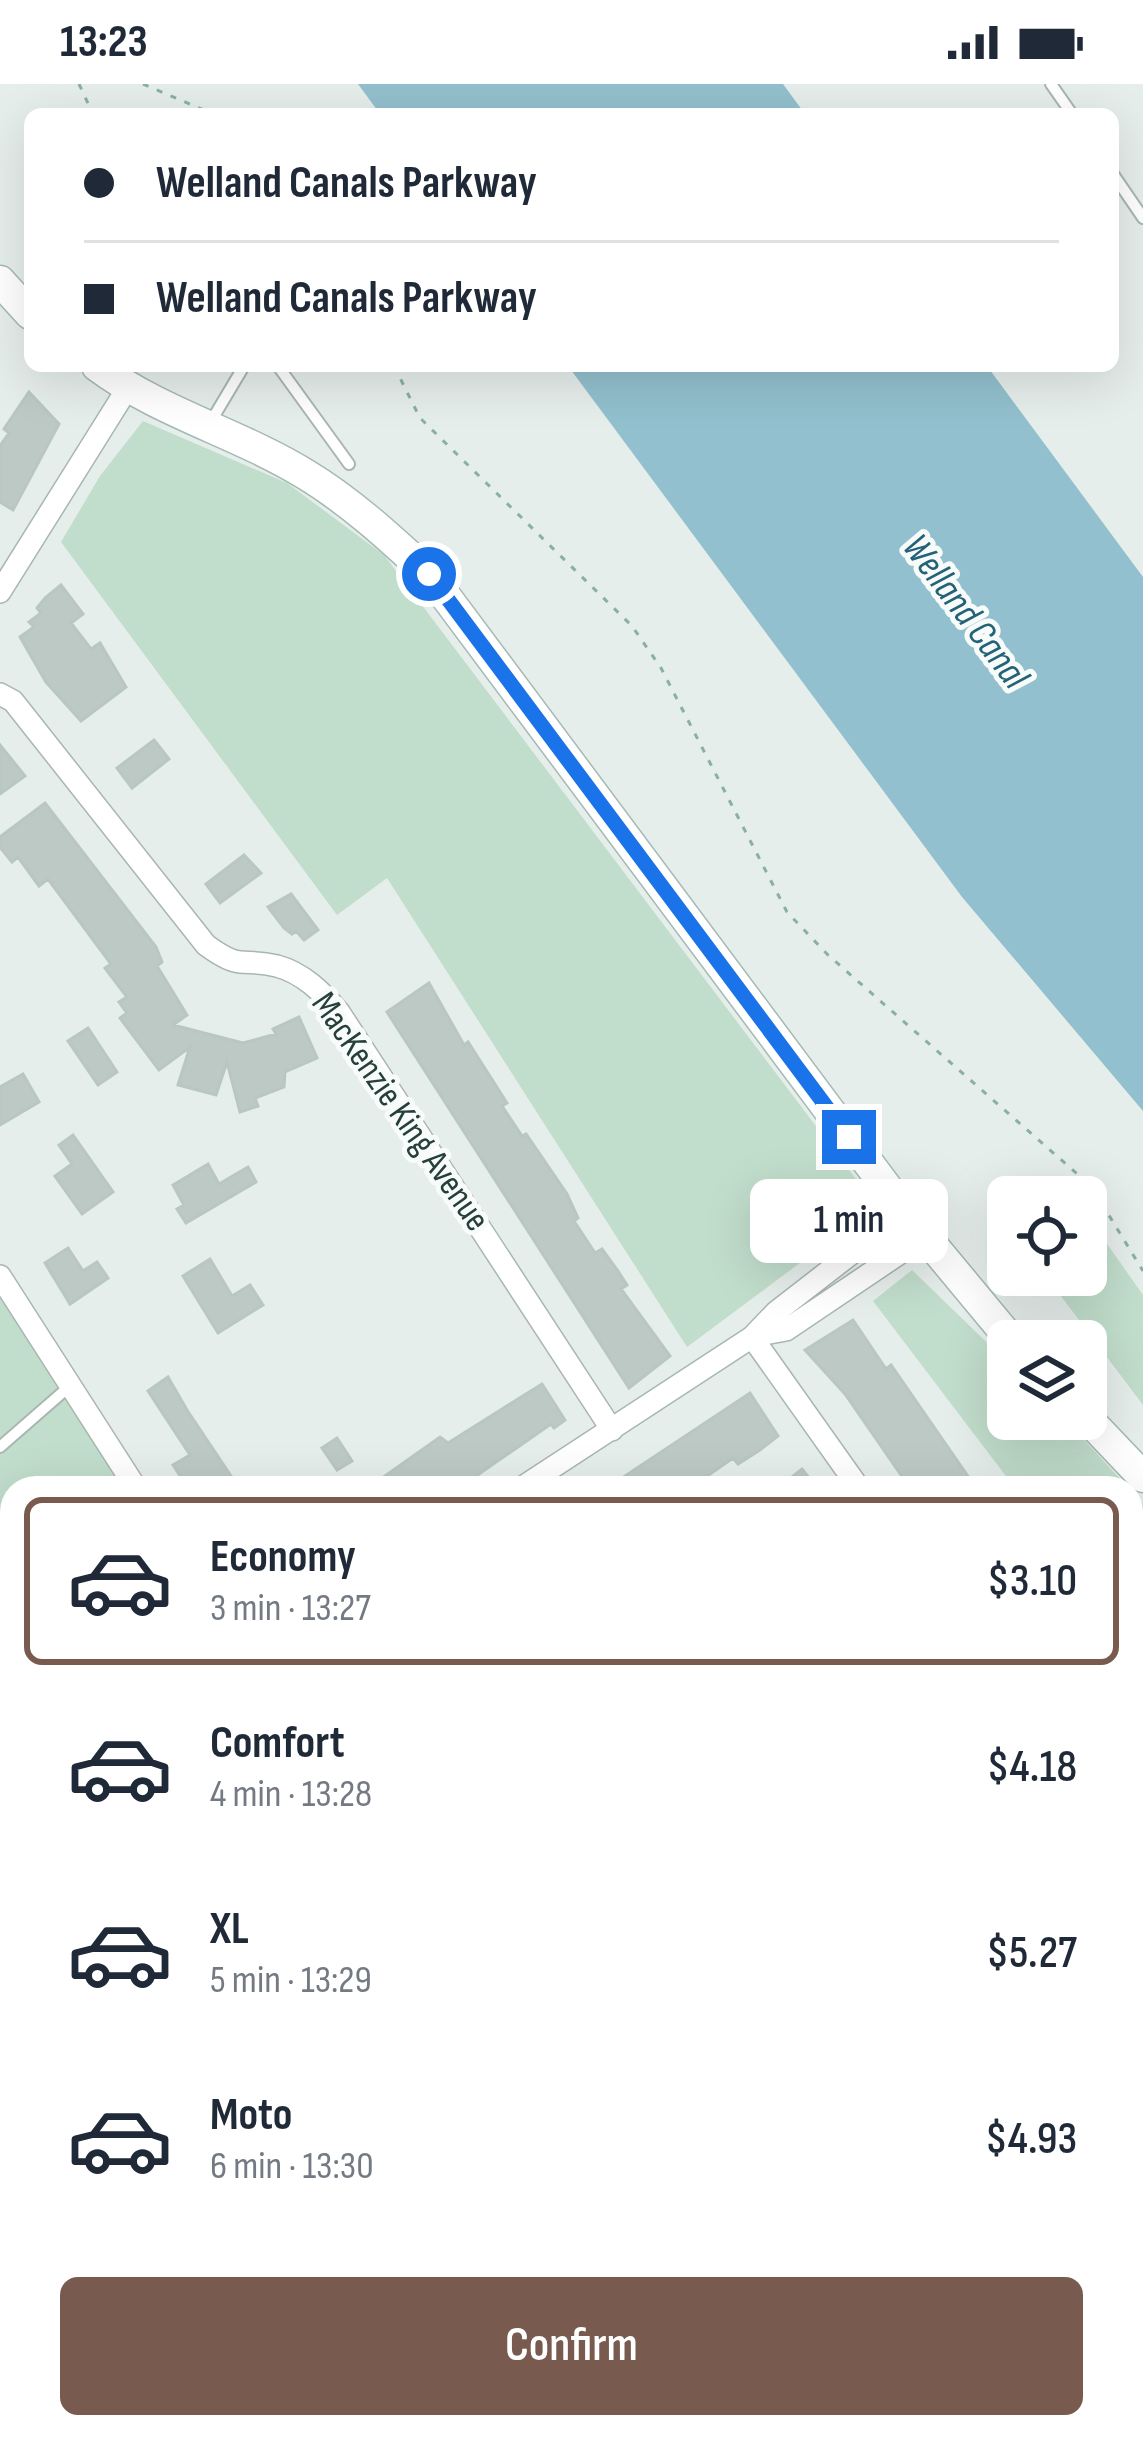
<!DOCTYPE html>
<meta charset="utf-8">
<style>
:root{--surface:#fff;--page:#f2f2f3;--text:#1f2937;--muted:#747a83;--line:#e0e1e3;--accent:#795a4e}
body{margin:0;font-family:"Sofia Sans Condensed",sans-serif;background:var(--page);color:var(--text);height:100vh;display:flex;flex-direction:column;font-size:45px;white-space:nowrap}
*{box-sizing:border-box;margin:0}
p{font-size:39px;color:var(--muted)}
.icon{flex:none;width:66px;height:66px;fill:none;stroke:currentColor;stroke-width:2;stroke-linecap:round;stroke-linejoin:round}
.map{position:relative;flex:1;overflow:hidden}
.sheet{position:absolute;left:0px;top:1392px;width:1143px;height:963px;display:flex;flex-direction:column;background:var(--surface);border-radius:36px 36px 0 0;box-shadow:0 12px 48px #0002}
.sheet>*{flex:none}
.banner{position:absolute;left:24px;top:24px;width:1095px;height:264px;border-radius:18px;box-shadow:0 12px 48px #0002;display:grid;align-content:center;height:264px;padding:0 60px;background:var(--surface)}
.controls{position:absolute;left:987px;top:1092px;display:grid;gap:24px}
.controls a{display:grid;place-items:center;width:120px;height:120px;border-radius:18px;background:var(--surface);box-shadow:0 12px 48px #0002;font-size:60px}
.end{position:absolute;width:54px;height:54px;margin:-27px;border:15px solid #1a73e8;background:#fff;box-shadow:0 0 0 6px #fff}
.from{border-radius:50%}
.bubble{position:absolute;height:84px;border-radius:18px;background:var(--surface);box-shadow:0 12px 48px #0002;font-size:39px;font-weight:600;line-height:84px;text-align:center}
.banner b{display:flex;align-items:center;gap:42px;height:114px;font-size:45px}
.banner b+b{border-top:3px solid var(--line)}
.banner i{width:30px;height:30px;background:var(--text)}
ul{padding:21px 0 0;list-style:none}
li{display:flex;align-items:center;gap:36px;height:168px;margin:0 24px 18px;padding:0 36px;border:6px solid transparent;border-radius:18px}
li div{flex:1}
li b{display:block;font-size:45px}
li em{font-style:normal;font-weight:600}
li.current{border-color:var(--accent)}
li>.icon{width:108px;height:108px;stroke-width:1.5}
.button{display:flex;gap:24px;margin-top:auto;padding:24px 60px}
.button a{flex:1;height:138px;border-radius:18px;background:var(--accent);color:#fff;font-size:48px;font-weight:600;line-height:138px;text-align:center}
.status{display:flex;justify-content:space-between;align-items:center;height:84px;padding:0 60px;background:var(--surface);direction:ltr}
.status svg{height:33px;fill:currentColor}
.map>svg:first-child{display:block}
.green{fill:#c1ddcb}
.water{fill:#93c0ce}
.building{fill:#bcc9c5;stroke:#b9c7c3;stroke-width:3}
.lines{fill:none;stroke-linecap:round;stroke-linejoin:round}
.service-casing{stroke:#a9b6b3;stroke-width:14}
.minor-casing{stroke:#a9b6b3;stroke-width:24}
.secondary-casing{stroke:#a5b9b4;stroke-width:33}
.path{stroke:#89afa7;stroke-width:3;stroke-dasharray:6 9;stroke-linecap:butt}
.service{stroke:#fff;stroke-width:10}
.minor{stroke:#fff;stroke-width:21}
.secondary{stroke:#fff;stroke-width:30}
.route{stroke:#1a73e8;stroke-width:15}
.labels{text-anchor:middle;dominant-baseline:central;stroke-width:10;stroke-linejoin:round;paint-order:stroke}
.street-label{font-size:36px;fill:#263f3b;stroke:#f7fbf9}
.water-label{font-size:39px;font-style:italic;fill:#246278;stroke:#f7fbf9}
</style>
<div class="status"><b>13:23</b><svg viewBox="0 0 49 12"><path d="M0 12V9h3v3zM5 12V6h3v6zM10 12V3h3v9zM15 12V0h3v12zM26 1h20v11H26zM47 4h2v5h-2z"/></svg></div>
<div class="map">
<svg width="1143" height="2354" viewBox="0 0 1143 2354">
<rect width="100%" height="100%" fill="#e6eeeb"/>
<path class="green" d="M143,337L287,399L384,471L865,1107L828,1158L687,1263L387,794L337,831L61,458L100,392Z
M1086,1130L1143,1211V1321L1045,1191H1086Z
M912,1186L1008,1279V1335H1065L1143,1420V1571L1131,1556V1404H1015L873,1217Z
M0,1214L125,1404H12V2343H1131V1695L1143,1685V2354H0Z"/>
<path class="water" d="M358,0H783L805,30H380Z
M568,282H987L1143,493V1027L962,813Z"/>
<path class="building" d="M29,308L59,340L13,426L0,418V362L9,349L4,345Z
M61,501L83,530L71,539L91,565L100,559L126,603L81,637L46,598L20,553L34,543L29,538L41,529L37,524L45,514Z
M154,656L169,675L132,704L117,684Z
M0,661L25,692L0,710Z
M45,719L156,863L162,878L157,882L187,931L173,941L243,959L276,950L273,945L299,933L317,974L285,988L284,1003L255,1014L258,1022L240,1028L227,978L216,1011L178,1001L190,963L159,986L120,934L127,929L119,918L127,913L105,884L111,880L48,795L39,802L18,773L12,778L0,763V753Z
M244,771L261,789L220,819L206,800Z
M291,810L318,846L304,856L296,847L292,850L284,844L268,823Z
M429,899L464,961L468,958L507,1019L502,1022L522,1052L526,1050L567,1110L578,1134L574,1137L595,1169L602,1165L618,1187L627,1201L621,1205L670,1272L629,1304L387,928Z
M88,944L117,988L98,1001L68,957Z
M23,990L39,1018L0,1041V1003Z
M73,1051L113,1108L82,1130L55,1092L72,1080L59,1061Z
M208,1080L219,1100L248,1083L256,1098L186,1139L177,1125L184,1121L173,1101Z
M68,1164L83,1187L97,1178L108,1194L70,1220L45,1179Z
M210,1175L232,1212L250,1201L263,1221L218,1249L183,1192Z
M853,1236L886,1285L891,1281L976,1404H910L845,1310L805,1266Z
M168,1293L187,1326L239,1404H188L173,1381L190,1371L148,1307Z
M542,1300L565,1336L554,1344L551,1340L476,1392L456,1404H368L440,1353L448,1359Z
M750,1309L778,1352L760,1366L738,1380L733,1374L690,1404H607Z
M337,1354L352,1377L337,1386L322,1364Z
M802,1385L817,1404H778Z"/>
<g class="lines">
<defs>
<path id="service" d="M1051,0L1072,30
M1113,90L1143,134
M278,282L349,380
M210,339L244,282
M0,1363L71,1301
M0,1716L12,1708
M0,1910L12,1905
M0,1948L7,1964L0,2022
M0,2058L12,2061
M0,2185V2233
M548,2343L564,2354
M8,2354L389,2343"/>
<path id="minor" d="M0,508L127,305
M0,610L13,617L206,861C243,888 240,873 277,882C303,889 322,908 339,928L612,1346
M0,1192L136,1404
M753,1252L786,1246L924,1153
M752,1253L859,1404
M521,1404L752,1253L776,1228L905,1128"/>
<path id="secondary" d="M0,197L30,230
M97,282C160,329 238,349 305,390C350,417 390,454 429,490L905,1128L1012,1257
M1086,1333L1143,1393"/>
</defs>
<use href="#service" class="service-casing"/>
<use href="#minor" class="minor-casing"/>
<use href="#secondary" class="secondary-casing"/>
<path class="path" d="M79,0L93,30
M143,0L213,30
M394,282L420,334L632,542L661,584L787,828L828,871L1091,1102L1143,1187"/>
<use href="#service" class="service"/>
<use href="#minor" class="minor"/>
<use href="#secondary" class="secondary"/>
</g>
<g class="lines">
<path class="route" d="M429,490L849,1053"/>
</g>
<g class="labels">
<g class="street-label">
<text transform="translate(400 1028) rotate(55)">MacKenzie King Avenue</text>
</g>
<g class="water-label">
<text transform="translate(965 528) rotate(53)">Welland Canal</text>
</g>
</g>
</svg>
<div class="controls">
<a><svg class="icon" aria-label="locate" viewBox="0 0 24 24"><circle cx="12" cy="12" r="6"/><path d="M12 2v4M12 18v4M2 12h4M18 12h4"/></svg></a>
<a><svg class="icon" aria-label="layers" viewBox="0 0 24 24"><path d="M12 4l9 5-9 5-9-5zM3 14l9 5 9-5"/></svg></a>
</div>
<i class="end from" style="left:429px;top:490px"></i>
<i class="end" style="left:849px;top:1053px"></i>
<div class="bubble" style="left:750px;top:1095px;width:198px">1 min</div>
<div class="banner">
<b><i class="from"></i>Welland Canals Parkway</b>
<b><i></i>Welland Canals Parkway</b>
</div>
<section class="sheet">
<ul>
<li class="current"><svg class="icon" aria-label="car" viewBox="0 0 24 24"><path d="M5 17H2v-5l4-1 3-4h7l3 4 3 1v5h-3M9 17h6M6 11h13"/><circle cx="7" cy="17" r="2"/><circle cx="17" cy="17" r="2"/></svg><div><b>Economy</b><p>3 min · 13:27</p></div><em>$3.10</em></li>
<li><svg class="icon" aria-label="car" viewBox="0 0 24 24"><path d="M5 17H2v-5l4-1 3-4h7l3 4 3 1v5h-3M9 17h6M6 11h13"/><circle cx="7" cy="17" r="2"/><circle cx="17" cy="17" r="2"/></svg><div><b>Comfort</b><p>4 min · 13:28</p></div><em>$4.18</em></li>
<li><svg class="icon" aria-label="car" viewBox="0 0 24 24"><path d="M5 17H2v-5l4-1 3-4h7l3 4 3 1v5h-3M9 17h6M6 11h13"/><circle cx="7" cy="17" r="2"/><circle cx="17" cy="17" r="2"/></svg><div><b>XL</b><p>5 min · 13:29</p></div><em>$5.27</em></li>
<li><svg class="icon" aria-label="car" viewBox="0 0 24 24"><path d="M5 17H2v-5l4-1 3-4h7l3 4 3 1v5h-3M9 17h6M6 11h13"/><circle cx="7" cy="17" r="2"/><circle cx="17" cy="17" r="2"/></svg><div><b>Moto</b><p>6 min · 13:30</p></div><em>$4.93</em></li>
</ul>
<div class="button"><a>Confirm</a></div>
</section>
</div>
